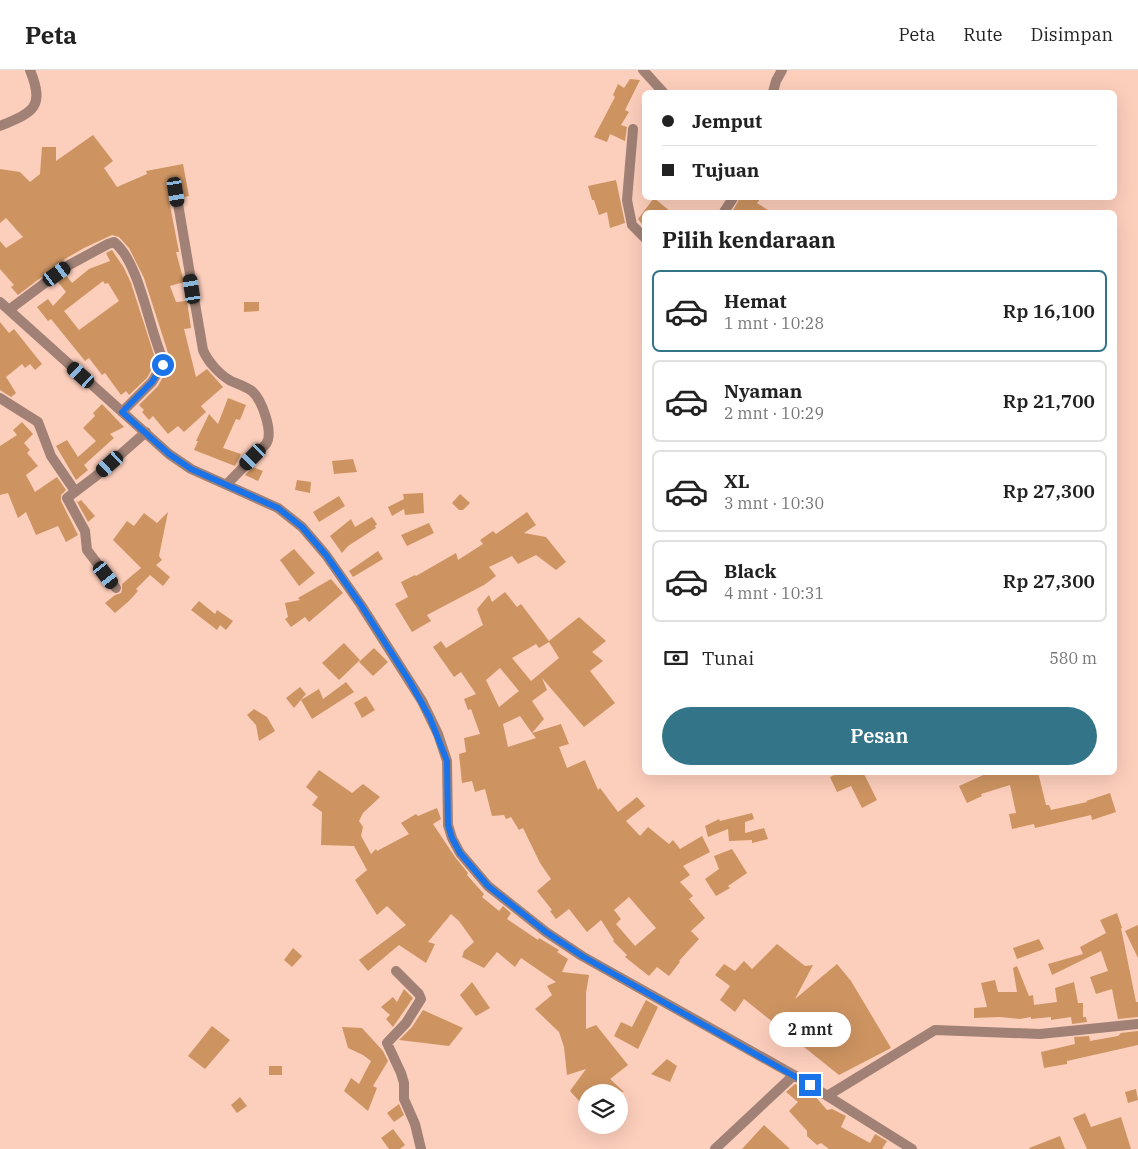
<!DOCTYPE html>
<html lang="id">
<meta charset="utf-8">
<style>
:root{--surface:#fff;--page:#f6f6f6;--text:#222;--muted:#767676;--line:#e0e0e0;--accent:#347488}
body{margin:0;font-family:"IBM Plex Serif",serif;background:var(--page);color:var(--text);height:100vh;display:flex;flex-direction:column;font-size:19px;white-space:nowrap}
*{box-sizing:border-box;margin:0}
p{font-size:16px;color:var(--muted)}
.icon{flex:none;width:28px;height:28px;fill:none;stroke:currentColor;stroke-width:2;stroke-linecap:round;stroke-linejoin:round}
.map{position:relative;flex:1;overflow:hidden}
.side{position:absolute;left:642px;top:140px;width:475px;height:565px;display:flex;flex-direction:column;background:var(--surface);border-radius:8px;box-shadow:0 5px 20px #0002}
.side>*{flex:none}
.hud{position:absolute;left:642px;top:20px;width:475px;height:110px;border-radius:8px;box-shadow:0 5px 20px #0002;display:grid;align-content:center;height:110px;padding:0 20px;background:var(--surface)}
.fabs{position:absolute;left:578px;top:1014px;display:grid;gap:10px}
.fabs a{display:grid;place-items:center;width:50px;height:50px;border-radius:50%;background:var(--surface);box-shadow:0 5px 20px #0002;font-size:25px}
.end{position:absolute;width:22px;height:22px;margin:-11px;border:6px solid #1a73e8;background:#fff;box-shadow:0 0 0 2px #fff}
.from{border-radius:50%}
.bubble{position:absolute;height:35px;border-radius:18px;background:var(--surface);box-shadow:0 5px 20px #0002;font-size:16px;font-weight:600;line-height:35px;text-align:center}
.car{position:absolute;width:15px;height:30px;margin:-15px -8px;border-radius:6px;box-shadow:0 0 4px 1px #0007;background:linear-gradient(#222 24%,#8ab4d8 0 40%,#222 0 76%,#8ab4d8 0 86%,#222 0)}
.hud b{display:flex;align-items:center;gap:18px;height:48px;font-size:19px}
.hud b+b{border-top:1px solid var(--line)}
.hud i{width:12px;height:12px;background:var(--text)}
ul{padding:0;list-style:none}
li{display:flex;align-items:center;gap:15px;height:82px;margin:0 10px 8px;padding:0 10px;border:2px solid var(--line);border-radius:8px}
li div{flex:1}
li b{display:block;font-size:19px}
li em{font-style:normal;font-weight:600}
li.active{border-color:var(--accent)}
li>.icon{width:45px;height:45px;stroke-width:1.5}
h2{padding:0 20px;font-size:22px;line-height:60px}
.pay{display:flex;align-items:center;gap:12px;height:55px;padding:0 20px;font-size:19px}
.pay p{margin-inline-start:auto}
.action{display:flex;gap:10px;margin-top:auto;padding:10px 20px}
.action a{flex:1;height:58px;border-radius:30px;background:var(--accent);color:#fff;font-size:20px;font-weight:600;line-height:58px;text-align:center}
header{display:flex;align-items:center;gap:30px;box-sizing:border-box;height:70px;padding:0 25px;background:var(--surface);border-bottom:1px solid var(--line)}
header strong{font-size:24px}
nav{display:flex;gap:28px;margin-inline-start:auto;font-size:18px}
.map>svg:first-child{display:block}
.building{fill:#cd9461;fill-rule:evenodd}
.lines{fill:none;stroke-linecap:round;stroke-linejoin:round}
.street{stroke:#a18175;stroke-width:10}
.route{stroke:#1a73e8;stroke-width:6}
</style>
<header>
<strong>Peta</strong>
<nav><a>Peta</a><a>Rute</a><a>Disimpan</a></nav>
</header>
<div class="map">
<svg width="1138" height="1079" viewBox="0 0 1138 1079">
<rect width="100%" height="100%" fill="#fccebc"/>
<path class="building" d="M630,9L640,10L625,40L629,42L621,55L627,57L625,71L610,64L607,72L594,67L615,27L613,25L618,14L624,18Z
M93,65L113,91L104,98L117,117L147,104L146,101L183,94L189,126L184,127L182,118L174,115L169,120V130L179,182H176L184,212L170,216L176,232L187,231L191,258L184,259L196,307L207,299L223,317L201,336L206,342L184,362L178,356L168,364L153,346L149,350L142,342L144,340L139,335L158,316L171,292L144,208L129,178L119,167L112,165L84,178L65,189L18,225L11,217L14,215L0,199V171L6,178L23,167L6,148L0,153V99L20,102L30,112L40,104L42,77H56V91Z
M616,110L625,153L610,158L607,142L599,145L594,130H592L588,116Z
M654,128L671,142H645V158L638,149Z
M740,128H761L757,133L771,142H732Z
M112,180L124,198L131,213L156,291L147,308L129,325L126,321L121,325L105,303L102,305L89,288L85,291L51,249L48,251L37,237L48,229L53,236L66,222L58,212L66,205L72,213L89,199L110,191L106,183ZM103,211L105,214L108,213L119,231L79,260L64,241Z
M244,232H259V241L244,242Z
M0,252L9,263L14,259L42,294L35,300L30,294L25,298L22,294L6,307L16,323L11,327L0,320Z
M228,328L246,335L240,350L236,349L223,378L241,384L235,396L194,380L198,371H196L209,344L218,354Z
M102,334L124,357L110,364L114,368L84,395L88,400L76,410L56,376L67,370L78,387L96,371L83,358L95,346L93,343Z
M22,352L33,364L24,373L30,380L27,383L38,396L26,405L35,422L57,407L66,420L61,425V431L78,465L66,472L58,456L36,465L26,442L18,448L8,423L0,425V376L17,365L13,360Z
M353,389L357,402L334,404L332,391Z
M253,397L263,401L258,411L245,405Z
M297,410L311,412L310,423L295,420Z
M423,423L424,443L405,445L404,439L392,446L388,437L404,429L403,424Z
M460,424L470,433L463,440H459L452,433Z
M339,426L345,436L319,452L313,442Z
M76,430L78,432L81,430L95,446L88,452Z
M168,442L159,486L162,490L156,495L170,507L163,516L150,505L136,519L138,521L129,531L115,543L105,533L115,525L121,523L122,520V514L141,498L113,470L127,451L134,456L144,443L157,453Z
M527,442L536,455L524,463L546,467L566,492L556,500L536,485L518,494L512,486L489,497L496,506L484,515L427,545L431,551L412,562L395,534L408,527L401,512L415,505L416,506L456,483L458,490L483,474L480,470L493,461L496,464Z
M372,447L377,454L375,456L376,458L348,476L342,483L330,466L351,449L355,457Z
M429,453L434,463L407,476L401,465Z
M294,479L315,503L299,516L280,490Z
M378,481L383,489L353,507L349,501Z
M331,509L343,523L309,552L305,547L291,557L285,549L288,547L285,533L300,530L298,528Z
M505,522L517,537L521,534L549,571L579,547L606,571L592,582L603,591L590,601L615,633L584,657L542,608L547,620L532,631L544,649L532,663L520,646L503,654L508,677L536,668L532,663L561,654L569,674L559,677L567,698L585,690L598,720L600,718L618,742L637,727L645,736L626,751L640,766L648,757L669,774L673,770L680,779L702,766L710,782L683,796L690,805L680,812L693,826L689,829L705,848L691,861L699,869L679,891L680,892L669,906L657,897L649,906L625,887L627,885L613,871L614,870L601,850L587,862L569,839L556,849L550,841L552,840L537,821L551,809L540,793L523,758L519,760L511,747L506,749L504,745L492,746L485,719L475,722L472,711L462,713L459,684L466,682L464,668L480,664L471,639L468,640L464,629L476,624L461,602L454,607L433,577L441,571L446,578L483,555L477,539L489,525L492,532ZM549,572L559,588L531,611L512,588L536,574L539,578ZM500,598L519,621L499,637L486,610ZM629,827L656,858L635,876L616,854L621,849L614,840Z
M199,531L215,544L217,540L233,551L226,560L220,555L217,560L191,540Z
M344,573L360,590L339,610L322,593Z
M374,578L388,592L373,606L359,592Z
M346,612L354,622L312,649L301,630L319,619L323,629Z
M300,617L306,624L294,638L286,628Z
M366,626L375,640L362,648L354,633Z
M254,639L267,647L275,661L259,671L256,655L247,645Z
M319,700L352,723L363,714L380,727L363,743L359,751L363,757L361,766L371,784L376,779L377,781L409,764L401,753L416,744L418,746L437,738L441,749L433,754L455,787L468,803L467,805L484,824L482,827L499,841L503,836L511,843L507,849L538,870L539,868L559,880L557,882L568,889L562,902L589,905L586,923V959L596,955L628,995L610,1009L624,1022H586V1027L581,1033L570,1021L586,999L567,1005L564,977L559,962L535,939L552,925L547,916L556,912L521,888L515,897L497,882L484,898L462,887L464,881L474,872L459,851L451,844L428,872L435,874L426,893L399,875L368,901L359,890L406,855L387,836L377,845L355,810L367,800L354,776L321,775L322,742L312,735L318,727L306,717Z
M841,702H863L877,730L862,738L851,716L837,722L830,707Z
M990,702H1038L1046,735H1049L1051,740L1087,732L1086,731L1110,723L1116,742L1092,750L1091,745L1035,758L1034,754L1012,759L1009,744L1016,743L1010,715L981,724L982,726L967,733L959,716Z
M752,743L754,749L745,752V763L764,758L768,769L752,773V770L729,771L728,759L708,767L705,756L719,749L720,751Z
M732,779L747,803L728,816L730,818L716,826L705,809L719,799L714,786Z
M1117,843L1122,858H1121L1136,932H1138V947L1118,949L1112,919L1096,924L1090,907L1108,901L1101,881L1052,905L1048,894L1083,884L1080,877L1106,863L1100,850Z
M1138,855V888L1125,861Z
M1039,869L1044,879L1017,889L1013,878Z
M777,874L805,896L813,895L795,929L837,894L851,911L891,978L839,1005L744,929L735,942L720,930L730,916L715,905L724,894L735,901L744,891L752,899Z
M293,878L302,886L292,897L284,890Z
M1017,896L1029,926L1033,925L1034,935L1057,932L1055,918L1074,912L1078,933H1083V947H1086L1087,952L1072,954L1071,947L1051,950V947L1031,949V947L1020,949L1000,947L974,948V938L987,937L981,913L995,910L998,922H1017L1013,898Z
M472,912L490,938L476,946L460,925Z
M404,919L413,928L393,957L386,949L390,945L381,937L393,927L397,932Z
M646,930L658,937L638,979L614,966L621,952L632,957Z
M423,940L463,958L449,976L399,970L412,957Z
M212,956L230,970L205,999L188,986Z
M342,957L362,958L383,981L388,991L373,1016L377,1018L368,1041L344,1021L351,1008L359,1014L371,991L363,985L348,978Z
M1138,961V975L1067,991V994L1044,998L1041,982L1075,974L1074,967L1089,966L1090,971L1118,966L1121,963Z
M667,989L677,996L670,1012L651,1004Z
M269,996H282V1005H269Z
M795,1014L814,1025L827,1040L832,1039L846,1046L841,1057L870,1073L875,1064L887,1071L882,1079H829L821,1073L817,1075L807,1066V1061L789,1041L798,1032L786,1022Z
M1136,1019L1138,1030L1128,1033L1125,1022Z
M240,1027L247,1036L237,1043L231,1035Z
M399,1034L404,1045L394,1052L387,1043Z
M1085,1043L1091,1057L1121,1047L1131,1079H1087L1073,1048Z
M764,1055L790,1079H742Z
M393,1059L405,1075L400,1079H389L381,1068Z
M1060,1066L1065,1079H1030L1029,1078Z"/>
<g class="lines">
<path class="street" d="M643,0L663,22
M773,22L776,11L782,0
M0,56C34,42 45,37 30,0
M633,59L627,130L632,155L645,168
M176,122L203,280C208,292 220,305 231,311C238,314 246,317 252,321C262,330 274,363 266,374L227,414
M724,142L733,128
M0,232L169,384L191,399L278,438L302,457L326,485L361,535L422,631L438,664L447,691L448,755L452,768L460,783L488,816L546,862L582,886L794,1005L912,1079
M10,239L69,195L108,174L114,172C140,192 149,261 164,292L152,312L122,342
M0,328L38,352L51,386L75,421
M116,518L87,480L85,461L67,428L96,406L146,362
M396,901L419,924L421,929L406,953L387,973L401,1003L404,1013V1029L415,1054L421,1079
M827,1026L935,960L1040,964L1138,954
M715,1079L794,1005"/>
</g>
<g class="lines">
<path class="route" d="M163,295L152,312L122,342L169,384L191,399L278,438L302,457L326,485L361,535L410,612L430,648L447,691L448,755L452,768L460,783L488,816L546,862L582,886L810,1015"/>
</g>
</svg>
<div class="fabs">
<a><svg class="icon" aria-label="layers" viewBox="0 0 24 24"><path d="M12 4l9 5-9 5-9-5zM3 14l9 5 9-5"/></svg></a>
</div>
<i class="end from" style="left:163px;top:295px"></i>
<i class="end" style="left:810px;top:1015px"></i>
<div class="bubble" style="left:769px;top:942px;width:82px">2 mnt</div>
<i class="car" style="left:176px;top:122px;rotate:171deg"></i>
<i class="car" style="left:57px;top:204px;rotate:54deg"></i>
<i class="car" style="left:192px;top:219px;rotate:351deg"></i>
<i class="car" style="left:81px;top:305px;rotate:312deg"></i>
<i class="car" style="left:253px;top:387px;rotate:224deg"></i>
<i class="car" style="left:110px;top:394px;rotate:228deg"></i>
<i class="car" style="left:106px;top:505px;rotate:143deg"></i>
<div class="hud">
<b><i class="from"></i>Jemput</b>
<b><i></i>Tujuan</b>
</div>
<section class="side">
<h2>Pilih kendaraan</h2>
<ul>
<li class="active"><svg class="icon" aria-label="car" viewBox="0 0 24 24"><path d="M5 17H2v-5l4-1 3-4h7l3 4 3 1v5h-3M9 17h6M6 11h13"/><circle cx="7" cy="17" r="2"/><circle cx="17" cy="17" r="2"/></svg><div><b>Hemat</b><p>1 mnt · 10:28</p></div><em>Rp 16,100</em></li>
<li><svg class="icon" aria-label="car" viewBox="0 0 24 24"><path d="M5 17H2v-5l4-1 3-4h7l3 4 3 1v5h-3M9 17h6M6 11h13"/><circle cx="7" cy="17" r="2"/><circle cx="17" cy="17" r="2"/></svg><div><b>Nyaman</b><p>2 mnt · 10:29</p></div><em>Rp 21,700</em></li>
<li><svg class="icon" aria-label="car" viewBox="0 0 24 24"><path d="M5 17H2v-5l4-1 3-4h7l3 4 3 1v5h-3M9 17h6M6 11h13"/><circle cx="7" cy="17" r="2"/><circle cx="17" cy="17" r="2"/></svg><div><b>XL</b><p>3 mnt · 10:30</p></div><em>Rp 27,300</em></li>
<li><svg class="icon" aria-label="car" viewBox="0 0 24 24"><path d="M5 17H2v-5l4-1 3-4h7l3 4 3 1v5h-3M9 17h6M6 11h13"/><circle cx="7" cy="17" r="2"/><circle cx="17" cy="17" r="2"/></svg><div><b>Black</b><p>4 mnt · 10:31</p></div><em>Rp 27,300</em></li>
</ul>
<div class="pay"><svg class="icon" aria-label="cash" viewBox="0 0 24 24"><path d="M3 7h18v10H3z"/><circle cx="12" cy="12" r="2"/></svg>Tunai<p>580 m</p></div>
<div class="action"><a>Pesan</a></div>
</section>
</div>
